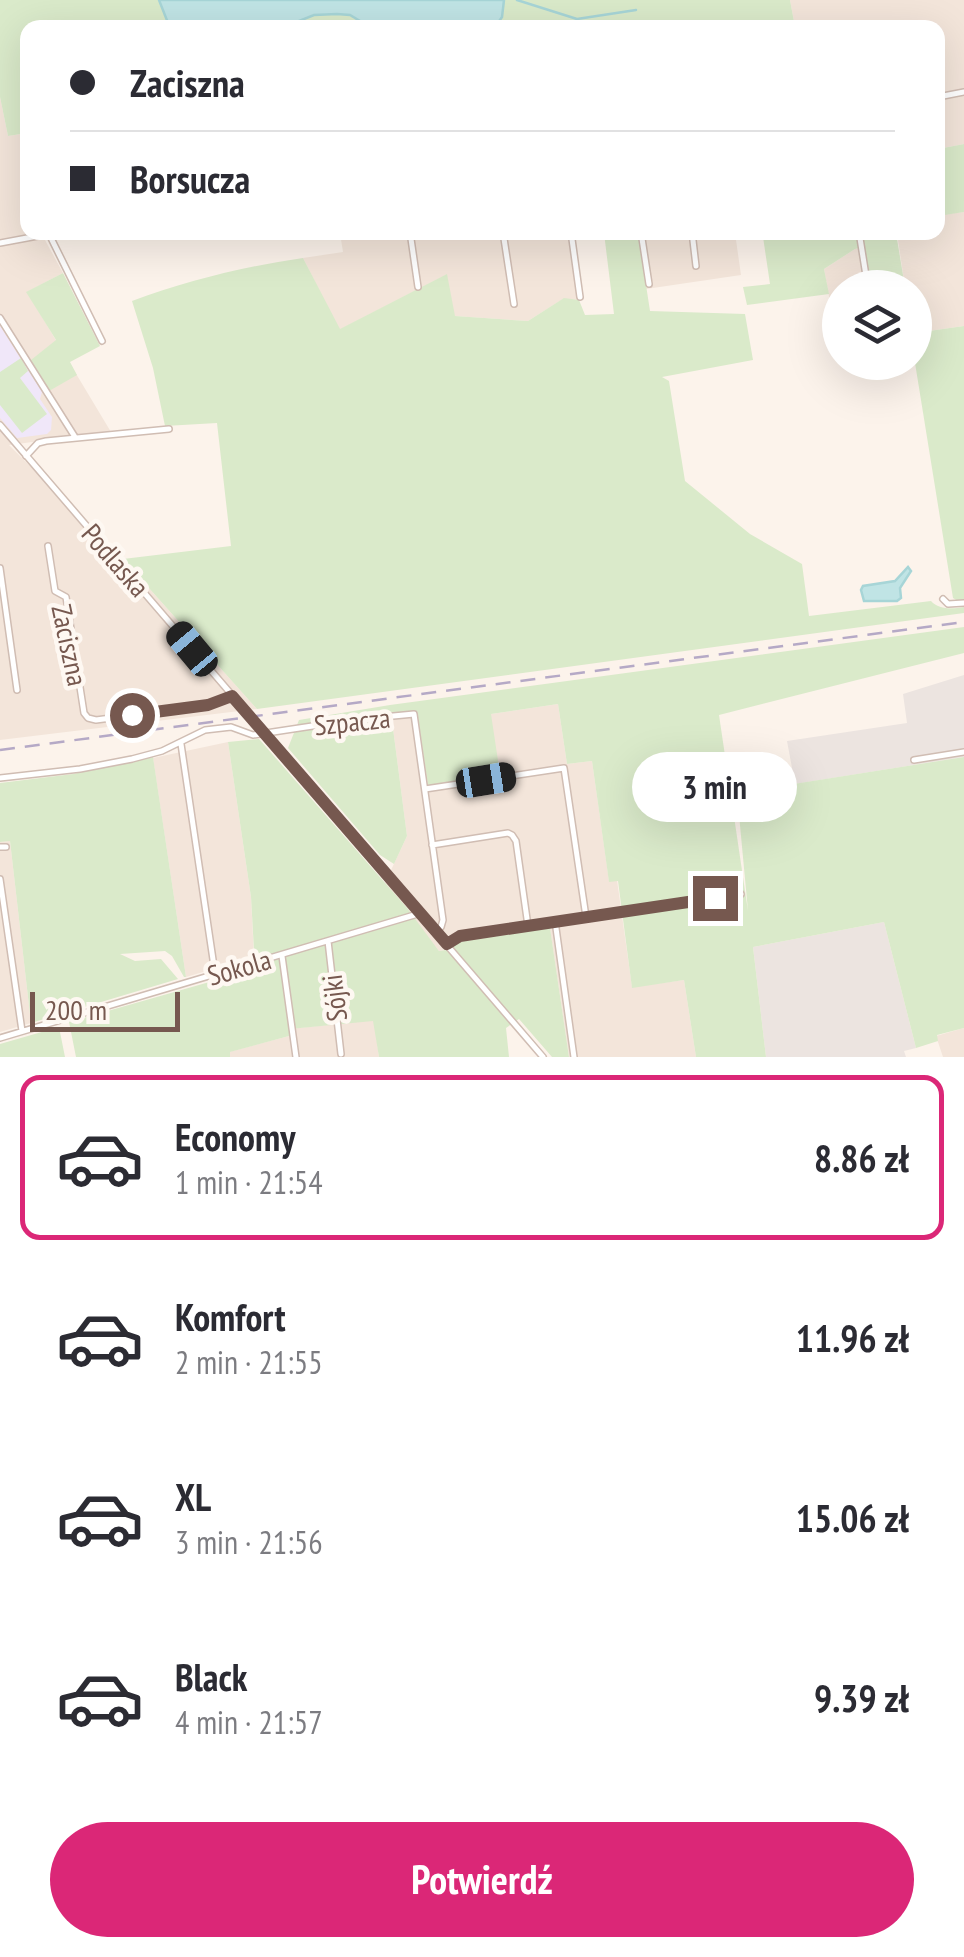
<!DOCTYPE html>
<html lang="pl">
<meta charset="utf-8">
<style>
:root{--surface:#fff;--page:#f2f2f3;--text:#2b2b33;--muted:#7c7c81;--line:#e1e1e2;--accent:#db2777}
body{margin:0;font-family:"PT Sans Narrow",sans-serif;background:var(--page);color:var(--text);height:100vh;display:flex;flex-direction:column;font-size:38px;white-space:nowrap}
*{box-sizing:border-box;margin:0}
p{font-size:32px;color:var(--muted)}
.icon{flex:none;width:55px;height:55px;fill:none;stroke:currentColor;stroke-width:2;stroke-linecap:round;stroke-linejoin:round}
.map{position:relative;height:1057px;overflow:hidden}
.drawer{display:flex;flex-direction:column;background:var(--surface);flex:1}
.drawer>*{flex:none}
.banner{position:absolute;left:20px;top:20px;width:925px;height:220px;border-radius:20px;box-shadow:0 10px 40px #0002;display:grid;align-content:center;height:220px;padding:0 50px;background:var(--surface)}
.tools{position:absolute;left:822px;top:270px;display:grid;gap:20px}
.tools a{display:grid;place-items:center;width:110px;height:110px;border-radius:50%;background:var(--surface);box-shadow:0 10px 40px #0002;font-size:50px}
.scale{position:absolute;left:30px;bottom:25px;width:150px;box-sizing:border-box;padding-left:10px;border:5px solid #76584f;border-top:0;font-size:28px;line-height:35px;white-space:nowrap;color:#76584f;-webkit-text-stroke:8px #fef8f2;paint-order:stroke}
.end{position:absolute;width:45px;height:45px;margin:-22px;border:12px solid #76584f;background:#fff;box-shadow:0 0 0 5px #fff}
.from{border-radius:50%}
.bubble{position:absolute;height:70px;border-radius:35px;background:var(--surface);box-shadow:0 10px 40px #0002;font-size:32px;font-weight:800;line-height:70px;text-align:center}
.car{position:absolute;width:30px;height:60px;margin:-30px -15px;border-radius:12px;box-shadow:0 0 8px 2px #0007;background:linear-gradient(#222 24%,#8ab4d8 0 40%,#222 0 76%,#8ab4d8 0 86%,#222 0)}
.banner b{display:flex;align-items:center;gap:35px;height:95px;font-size:38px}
.banner b+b{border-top:2px solid var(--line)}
.banner i{width:25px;height:25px;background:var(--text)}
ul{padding:18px 0 0;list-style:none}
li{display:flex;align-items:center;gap:30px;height:165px;margin:0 20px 15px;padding:0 30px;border:5px solid transparent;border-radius:20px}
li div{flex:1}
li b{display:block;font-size:38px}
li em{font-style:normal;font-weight:800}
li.current{border-color:var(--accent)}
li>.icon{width:90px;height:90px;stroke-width:1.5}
.button{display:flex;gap:20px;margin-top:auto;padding:20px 50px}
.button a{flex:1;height:115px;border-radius:60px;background:var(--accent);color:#fff;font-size:40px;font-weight:800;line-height:115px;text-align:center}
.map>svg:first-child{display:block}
.residential{fill:#f3e5da}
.industrial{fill:#ece4e0}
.education{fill:#f0e7f9}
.green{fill:#daeaca}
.water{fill:#c0e4e5;stroke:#a7d5d7;stroke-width:2.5}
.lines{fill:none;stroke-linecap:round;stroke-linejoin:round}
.stream{stroke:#a7d5d7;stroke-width:2.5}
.minor-casing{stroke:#d0bdb3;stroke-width:8}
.minor{stroke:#fff;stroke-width:5}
.rail{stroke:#b5a9c6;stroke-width:2.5;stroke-dasharray:15 10;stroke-linecap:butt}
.route{stroke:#76584f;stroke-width:12}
.labels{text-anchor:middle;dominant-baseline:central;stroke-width:9;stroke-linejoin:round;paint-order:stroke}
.street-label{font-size:28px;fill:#76584f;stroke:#fef8f2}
</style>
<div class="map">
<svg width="964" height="1057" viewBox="0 0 964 1057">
<rect width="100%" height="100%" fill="#fcf3eb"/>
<path class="residential" d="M790,0H964V144L938,149V28L795,27Z
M0,97L8,136L27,133L28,232L71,233L72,235L45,240L63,273L27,292L111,432L9,445L123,559L257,709L0,740Z
M964,212V326L915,333V288L905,287L897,233L938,232V215Z
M340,233H569L579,300L563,299L528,321L454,316L446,275L339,330L303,258L343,252Z
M638,233H735L741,275L646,289Z
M864,247L870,287L840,288V323L834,324L824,269L855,249Z
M558,704L567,764L592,761L609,881L617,880L632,987L684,980L696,1057H569L550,929L459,942L446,950L439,951L385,883L407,836L391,713L417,710L428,784L491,714Z
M228,742L251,897L254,957L186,977L153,758Z
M10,841L31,1023L0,1032V842Z
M374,1020L379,1057H230L229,1052L289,1036V1029Z
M964,1028V1057H943L936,1036Z"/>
<path class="industrial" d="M964,675V757L795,784L787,741L907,723L903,694Z
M884,922L916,1048L904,1051L906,1057H766L753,947Z"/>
<path class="education" d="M0,326L42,392L40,399L52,417L51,430L47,434L17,438L0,418Z"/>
<path class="green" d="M0,0H221L244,27L28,28L27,133L8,136L0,97Z
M405,0L418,27H246L240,6Z
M453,0H790L795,27L421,28Z
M964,144V212L938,216V149Z
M604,233H638L650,311L745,314L753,360L662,377L669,381L685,481L750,534L802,564L809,616L931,601C939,610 953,609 964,607V613L257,709L123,559L231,546L217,423L165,426L153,368L132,301C190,280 242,267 303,258L340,329L447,274L455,316L528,321L564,298L579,300L585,315L614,314Z
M735,233H896L905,287H870L863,247L855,249L824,269L829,294L747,305L743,287L770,284L763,237L736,240Z
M63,273L100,346L70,362L77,375L49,391L31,360L56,340L26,292Z
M964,326V600L958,601L953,598L915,363V333Z
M21,358L28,371L20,378L47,414L22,433L0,405V372Z
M964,627V653L719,715L748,911L737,793L964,757V1028L937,1035L938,1041L916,1048L884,922L753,947L766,1057H696L684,980L632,988L618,881L609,882L592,761L567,764L558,704L491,714L500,774L428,785L417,711L391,713L407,836L394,864L380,855L288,748L299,720L390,705Z
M259,739L407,908L439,951L446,950L459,942L550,928L569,1057H552L519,1019L506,1028L509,1057H379L373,1021L290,1029L289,1036L230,1052V1057H76L69,1022L255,969L251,897L228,742Z
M153,757L186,977H184L172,956L165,951L120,954L135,961L161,959L178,979L31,1023L10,841L0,842V783L73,774Z
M59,1027L65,1057H0V1044Z"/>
<path class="water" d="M159,0H504L502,17L495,27H370L350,15L337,14L314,15L284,27L170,28Z
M908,567L911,571L900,588L901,598L897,601H864L861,590L863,586L895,581Z"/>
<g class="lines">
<path class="stream" d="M517,0L577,19L636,10"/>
<defs>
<path id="minor" d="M938,97L964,92
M410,232L418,287
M503,232L514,304
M571,232L580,297
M641,232L649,284
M692,232L696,266
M859,232L868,288
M49,234L102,341
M0,243L59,232
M0,318L75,437
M0,425L543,1057
M26,456L38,443L46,441L169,429
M48,546L55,591L66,597L84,713L88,718L96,720L208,705L232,696
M0,568L17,690
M943,599L948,604L964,603
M181,744L215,973
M914,760L964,752
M0,778L80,769L132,759L162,751L205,730L231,727L253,735L352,720L414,714L443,920L441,927L437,931
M425,789L564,768L586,917
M432,845L508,833L512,835L516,841L528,926
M0,847H6
M0,879L22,1031
M555,921L574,1057
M328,941L341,1054
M447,944L460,936L741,894
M282,956L296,1057
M0,1038L421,913"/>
</defs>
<use href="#minor" class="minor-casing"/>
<use href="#minor" class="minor"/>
<path class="rail" d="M0,750L964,622"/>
</g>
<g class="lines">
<path class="route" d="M132,715L208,705L232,696L447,944L460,936L715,898"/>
</g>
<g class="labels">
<g class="street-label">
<text transform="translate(116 560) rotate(49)">Podlaska</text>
<text transform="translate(70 645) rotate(78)">Zaciszna</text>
<text transform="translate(352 721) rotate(-6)">Szpacza</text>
<text transform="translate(239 967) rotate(-16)">Sokola</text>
<text transform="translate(334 998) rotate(-97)">Sójki</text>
</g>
</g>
</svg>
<div class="tools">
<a><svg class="icon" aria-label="layers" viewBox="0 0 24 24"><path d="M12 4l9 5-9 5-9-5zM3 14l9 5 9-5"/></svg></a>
</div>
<div class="scale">200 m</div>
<i class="end from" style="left:132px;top:715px"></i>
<i class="end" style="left:715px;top:898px"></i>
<div class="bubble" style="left:632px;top:752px;width:165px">3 min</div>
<i class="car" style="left:192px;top:649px;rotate:320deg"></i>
<i class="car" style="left:486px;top:780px;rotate:81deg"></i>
<div class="banner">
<b><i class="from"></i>Zaciszna</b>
<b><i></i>Borsucza</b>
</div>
</div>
<section class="drawer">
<ul>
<li class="current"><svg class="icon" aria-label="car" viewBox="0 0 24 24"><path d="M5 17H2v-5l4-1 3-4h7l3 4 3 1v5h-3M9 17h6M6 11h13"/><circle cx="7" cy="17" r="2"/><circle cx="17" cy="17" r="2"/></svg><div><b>Economy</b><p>1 min · 21:54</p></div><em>8.86 zł</em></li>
<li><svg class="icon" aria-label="car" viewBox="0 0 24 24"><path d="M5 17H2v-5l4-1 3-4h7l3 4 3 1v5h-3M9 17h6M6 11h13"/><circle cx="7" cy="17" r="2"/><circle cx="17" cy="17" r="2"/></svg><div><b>Komfort</b><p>2 min · 21:55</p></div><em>11.96 zł</em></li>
<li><svg class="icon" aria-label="car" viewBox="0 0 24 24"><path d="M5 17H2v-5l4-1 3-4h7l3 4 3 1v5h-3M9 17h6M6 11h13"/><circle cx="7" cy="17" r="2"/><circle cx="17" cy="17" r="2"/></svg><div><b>XL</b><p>3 min · 21:56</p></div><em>15.06 zł</em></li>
<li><svg class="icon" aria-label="car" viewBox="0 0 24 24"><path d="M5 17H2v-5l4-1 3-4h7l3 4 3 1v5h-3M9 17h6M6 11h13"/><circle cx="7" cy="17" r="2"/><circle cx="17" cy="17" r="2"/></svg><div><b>Black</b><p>4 min · 21:57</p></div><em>9.39 zł</em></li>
</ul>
<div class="button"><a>Potwierdź</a></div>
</section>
